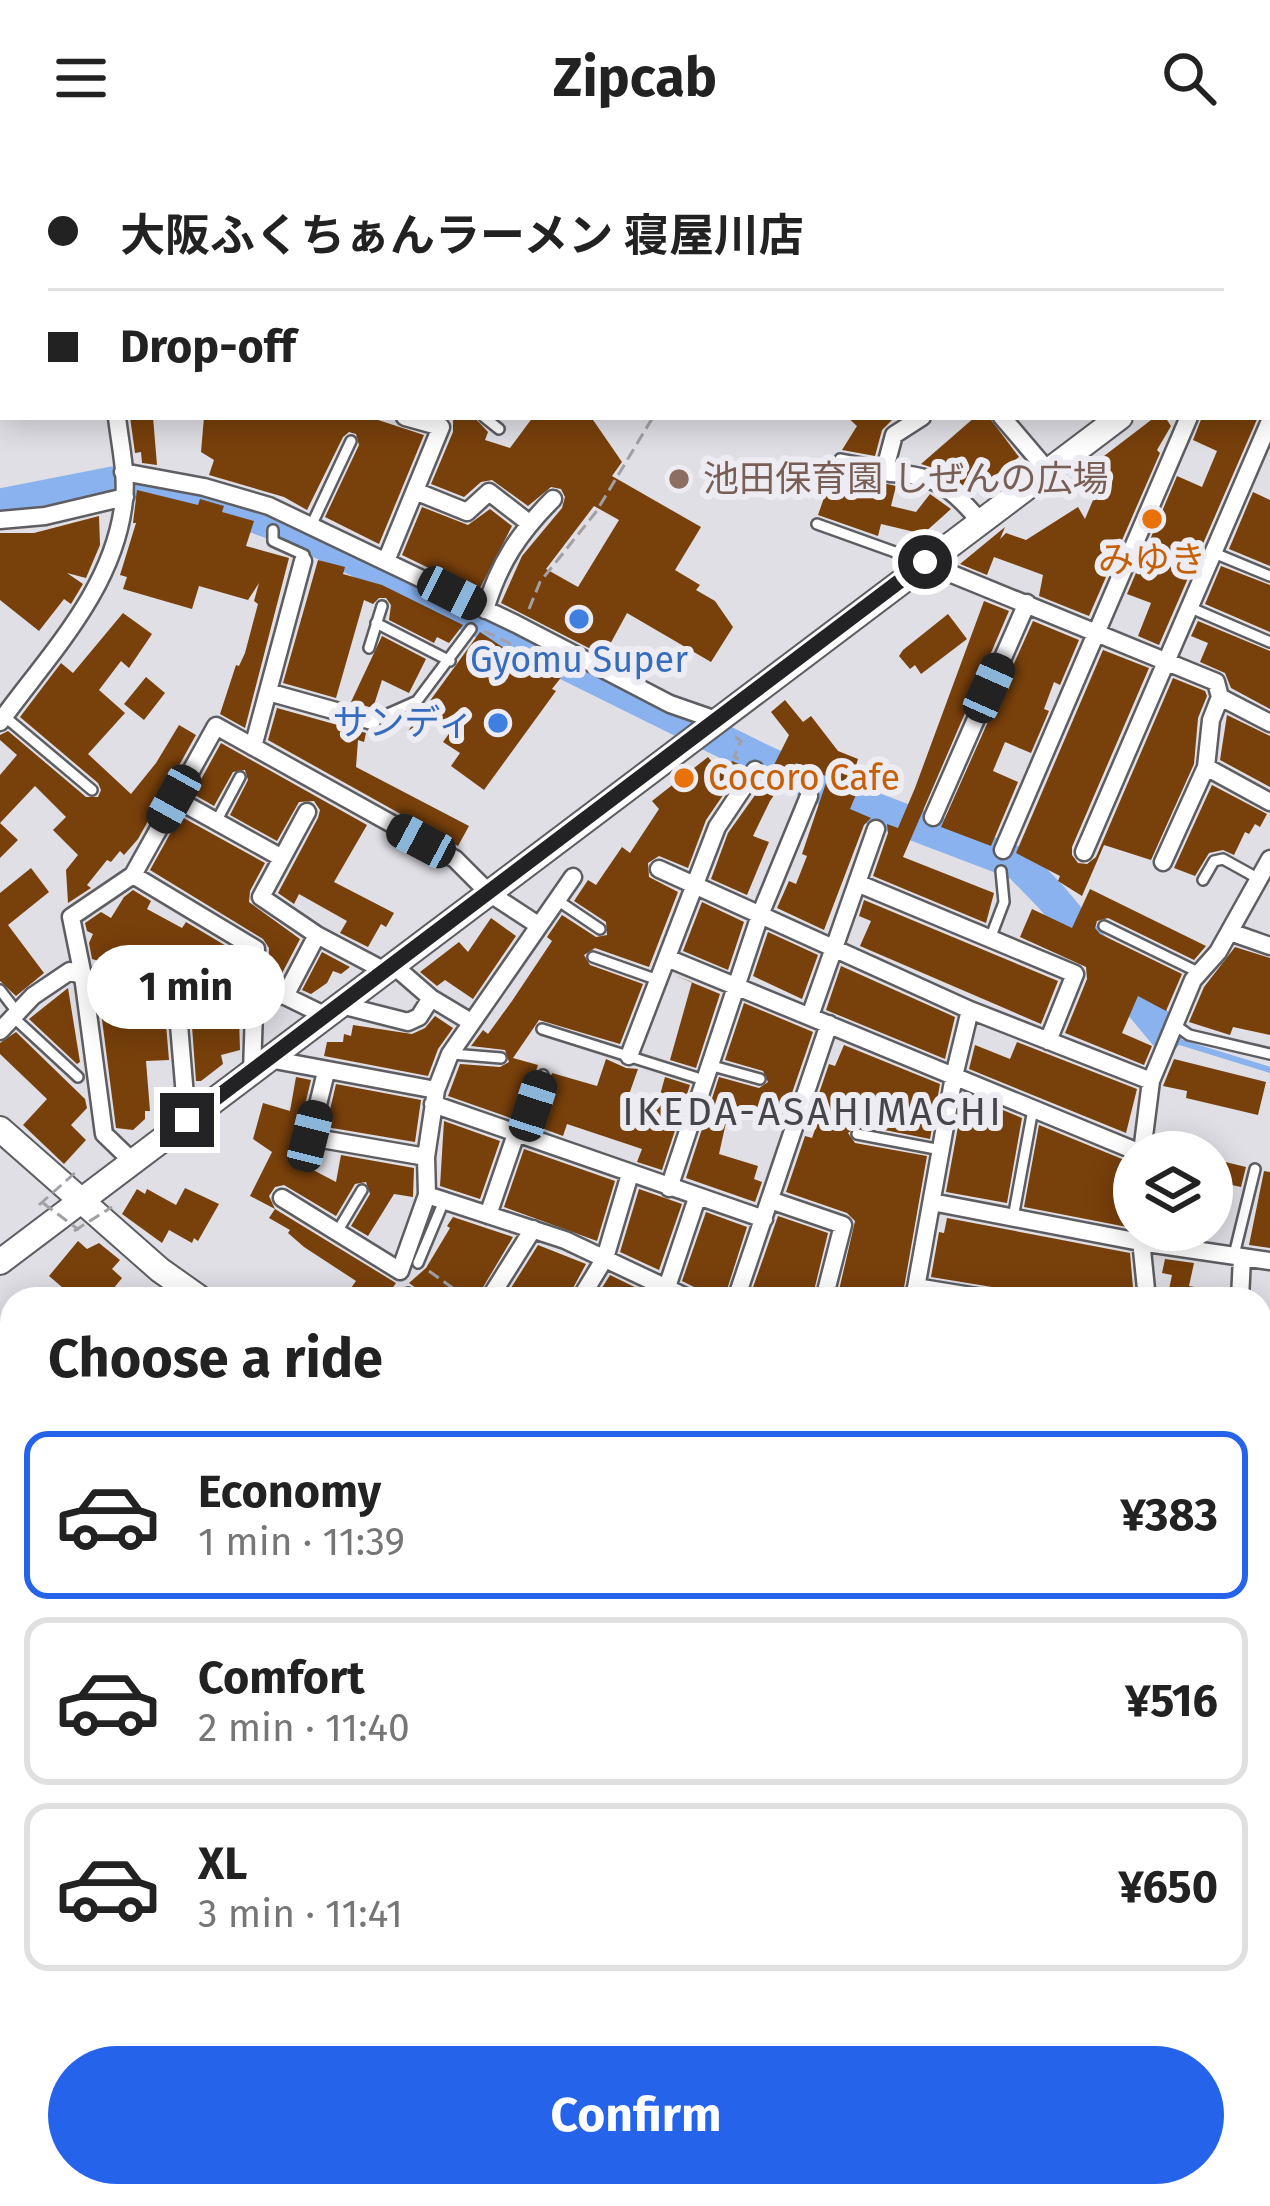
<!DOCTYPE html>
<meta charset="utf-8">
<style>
:root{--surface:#fff;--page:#f6f6f6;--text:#222;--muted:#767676;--line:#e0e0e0;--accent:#2563eb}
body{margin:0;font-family:"Fira Sans","Noto Sans JP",sans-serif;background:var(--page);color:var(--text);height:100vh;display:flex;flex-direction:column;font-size:45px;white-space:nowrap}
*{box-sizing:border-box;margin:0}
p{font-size:39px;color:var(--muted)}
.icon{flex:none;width:66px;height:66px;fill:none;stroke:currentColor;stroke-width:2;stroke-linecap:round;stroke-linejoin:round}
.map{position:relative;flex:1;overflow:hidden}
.drawer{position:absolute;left:0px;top:1131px;width:1272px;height:921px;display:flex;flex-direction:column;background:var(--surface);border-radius:36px 36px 0 0;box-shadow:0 6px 30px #0003}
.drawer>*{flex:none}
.top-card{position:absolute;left:0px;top:0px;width:1272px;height:264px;box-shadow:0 6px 30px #0003;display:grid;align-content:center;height:264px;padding:0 48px;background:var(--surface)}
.controls{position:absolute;left:1113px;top:975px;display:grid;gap:24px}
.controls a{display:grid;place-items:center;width:120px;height:120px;border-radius:50%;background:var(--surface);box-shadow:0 6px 30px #0003;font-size:60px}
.end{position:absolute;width:54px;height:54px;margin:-27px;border:15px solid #232325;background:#fff;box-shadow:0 0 0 6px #fff}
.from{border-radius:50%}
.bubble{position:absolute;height:84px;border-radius:42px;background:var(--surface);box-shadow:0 6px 30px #0003;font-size:39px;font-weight:700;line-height:84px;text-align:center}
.car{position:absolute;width:36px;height:72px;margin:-36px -18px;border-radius:15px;box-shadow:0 0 9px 3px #0007;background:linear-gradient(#222 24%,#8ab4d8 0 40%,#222 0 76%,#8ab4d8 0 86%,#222 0)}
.top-card b{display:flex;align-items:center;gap:42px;height:114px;font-size:45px}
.top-card b+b{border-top:3px solid var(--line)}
.top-card i{width:30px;height:30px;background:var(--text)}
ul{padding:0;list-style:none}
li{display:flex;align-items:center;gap:36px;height:168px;margin:0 24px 18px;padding:0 24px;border:6px solid var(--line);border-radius:24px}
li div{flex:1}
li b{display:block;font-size:45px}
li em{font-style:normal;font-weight:700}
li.active{border-color:var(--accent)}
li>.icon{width:108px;height:108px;stroke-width:1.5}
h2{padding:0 48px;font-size:54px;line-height:144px}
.cta{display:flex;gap:24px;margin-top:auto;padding:24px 48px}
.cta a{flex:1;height:138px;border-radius:72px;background:var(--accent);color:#fff;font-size:48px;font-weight:700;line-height:138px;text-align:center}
header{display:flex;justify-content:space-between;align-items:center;height:156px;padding:0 48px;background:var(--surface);font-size:54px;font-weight:700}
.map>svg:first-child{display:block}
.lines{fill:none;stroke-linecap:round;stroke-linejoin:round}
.stream{stroke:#89b2ee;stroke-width:6}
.river{stroke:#89b2ee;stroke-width:33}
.building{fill:#78400b;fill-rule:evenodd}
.lane-casing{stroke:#5d5d62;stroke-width:14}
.street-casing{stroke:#5d5d62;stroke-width:21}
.secondary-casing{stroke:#5d5d62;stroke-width:28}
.path{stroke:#a1a1a5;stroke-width:3;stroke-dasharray:12 6;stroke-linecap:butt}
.lane{stroke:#fff;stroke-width:9}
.street{stroke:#fff;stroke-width:16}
.secondary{stroke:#fff;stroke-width:24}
.path-bridge{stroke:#a1a1a5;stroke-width:3;stroke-dasharray:12 6;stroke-linecap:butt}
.route{stroke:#232325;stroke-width:15}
.education-dot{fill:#8d6e63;stroke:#edecf2;stroke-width:4.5}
.food-dot{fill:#e8710a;stroke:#edecf2;stroke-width:4.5}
.shop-dot{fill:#3f7fe0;stroke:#edecf2;stroke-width:4.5}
.labels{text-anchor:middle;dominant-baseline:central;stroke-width:12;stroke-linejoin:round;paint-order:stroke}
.education-label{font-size:36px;fill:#785e54;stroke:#edecf2;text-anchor:start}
.food-label{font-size:36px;fill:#c56008;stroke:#edecf2}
.shop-label{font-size:36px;fill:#366cbe;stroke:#edecf2}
.neighbourhood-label{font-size:39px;letter-spacing:3px;fill:#46454a;stroke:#edecf2}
</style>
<header><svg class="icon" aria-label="menu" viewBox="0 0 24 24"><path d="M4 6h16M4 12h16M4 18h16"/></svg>Zipcab<svg class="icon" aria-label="search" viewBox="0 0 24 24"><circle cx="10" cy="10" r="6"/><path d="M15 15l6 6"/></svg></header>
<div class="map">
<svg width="1270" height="2050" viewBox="0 0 1270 2050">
<rect width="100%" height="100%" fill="#e0dfe5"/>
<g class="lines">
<path class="stream" d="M1173,884L1270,914
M0,1641L12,1629"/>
<path class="river" d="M0,349L113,327H141L187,335L310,381L759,603L835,638L1019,708L1052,742L1166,879"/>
</g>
<path class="building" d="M130,261H153L157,309L142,307L141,296L135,297Z
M204,261H369L424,279L379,388L325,361L359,289L356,278L349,276L343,281L307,354L284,341L209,319L214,304L201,296Z
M453,261H474L488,276L485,284L510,292L533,261H591L622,306L612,320L701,371L675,414L700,429L696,434L715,445L733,471L711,506L627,457L608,492L622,500L618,507L501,447L522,400L562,352L565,341L561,333L551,331L528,350L492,324L481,326L464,341L431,328L453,276ZM594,350L619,364L578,431L546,413Z
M847,261H895L882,274L875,300L842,294L857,270Z
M975,261H989L1019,301L972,337L946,316L921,308Z
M1155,261H1165L1171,270L1157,294L1160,297L1089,460L1039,440L1043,419L994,401L987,419L960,408L1005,371L1000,383L1006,377L1026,384L1078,351L1085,363L1099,330L1087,313Z
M1202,261H1258L1159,489L1138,480L1151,447L1127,438L1177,320L1202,331L1217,295L1193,284Z
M835,310L877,319L883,327L896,330L891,350L916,356L930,338L951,353L923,378L881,368L878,380L818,359Z
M137,334L198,349L200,343L224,350L222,356L254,365L246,390L289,402L245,572L220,558L236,509L239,510L245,497L258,448L254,445L259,427L248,444L199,430L192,453L123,433L127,421L120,419L136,367H133Z
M1253,336L1270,344V410L1229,393Z
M422,351L468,369L490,353L512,370L478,436L402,399Z
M99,360L100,389L86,422L67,417L83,428L71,448L64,443L39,475L0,444V377H34Z
M318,404L345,411L343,418L382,429L463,469L449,487L437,481L434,487L389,464L391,449L386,442H379L373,448L364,444L336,542L283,527Z
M1221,410L1270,429V476L1205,448Z
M984,445L1009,455L903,701L994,737L986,767L873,720L888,677L887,668L898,672L915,632Z
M123,457L152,478L129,512L121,505L99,534L125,557L88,598L131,638L156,607L179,569L196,579L138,683L124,699L120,695L111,706L107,704L87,729L91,732L68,747L66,714L78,699L53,674L66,661L35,630L0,667L18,684L0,702V619L17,599L0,584V579L8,575L86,641H98L101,634L98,627L20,561L61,507L73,517Z
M948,458L967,483L921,518L915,509L910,513L899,500L903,494Z
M1033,465L1079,484L1060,529L1054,526L1044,553L1049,555L1031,597L1005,586L993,615L1018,626L991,690L941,671Z
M1198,465L1270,495V553L1231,532L1225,517L1200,506L1208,487L1191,480Z
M480,476L522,504L525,500L563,519L552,533L556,535L484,634L451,610L460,597L443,586L459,564L408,575Z
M382,480L426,503L409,537L382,524L373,552L351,546Z
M1103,494L1149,512L1072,691V699L1078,707L1087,708L1096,701L1173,522L1205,535L1207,540L1198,562L1194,608L1151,704L1104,689L1082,740L1058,725L1060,720L1016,697Z
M146,521L165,537L144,564L124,548Z
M785,544L803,566L811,560L838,595L858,603L855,613L865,617L850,653L871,662L864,669L824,774L777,752L789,725L796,728L807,700L802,698L828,621L796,607L770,645L753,680L769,686L747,739L711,723L728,677L768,621L789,579L771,556Z
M277,552L366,577L364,586L358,584L356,611L469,670L458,690L268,584Z
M1227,559L1270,580V631L1220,604Z
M221,587L367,669L334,726L394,757L386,771L381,768L368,791L340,777L347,765L299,738L294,748L278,737L318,662L320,654L314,645L299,646L277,685L230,659L248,624L245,614L233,616L214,650L193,638Z
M708,601L722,618L732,605L743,610L706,664L688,712L659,700L648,707L649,721L678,736L649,811L595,792L584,799L590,809L643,828L620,888L539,864L513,902L538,909L519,965L448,940L460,908L500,911L509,906L505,894L471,890L483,874L488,878L512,845L552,785L547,781L562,759L596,781L607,779L606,766L574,745L588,724L596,729L622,691L630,697L659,653L652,645Z
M1212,629L1267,658L1260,671L1255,668L1249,678L1245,676L1234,699L1223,694L1209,697L1195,720L1174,712Z
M180,660L265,707L250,735L249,746L300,783L278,825L268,819L269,792L263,783L150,714Z
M31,712L49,736L8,769L44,817L16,840L0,825V737Z
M1090,733L1206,790L1194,804L1108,762L1097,765L1095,772L1100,778L1182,818L1166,855L1138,840L1122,877L1152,890L1144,909L1065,877L1087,823L1086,811L1020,781L1032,753L1072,772Z
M133,734L151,745L147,753L182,772L186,766L243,800L242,834L238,828L240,894L221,899L223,908L201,925H196L191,857L197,822L193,811L185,807L175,811L163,838L130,825L134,815L92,803L89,787L93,778L87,775L85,767L101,756L111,762L124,741Z
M864,744L1058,825L1041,868L860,790L871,765L859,760Z
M702,746L744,766L728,814L683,795Z
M491,762L516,780L473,843L445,824L437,830L420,816L459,786L468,796Z
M768,776L818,799L802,843L753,820Z
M1235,791L1270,802V879L1233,871L1230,879L1189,866L1204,831Z
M322,796L350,811L341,818L333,815L327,827L311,838L302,834Z
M841,810L955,861L945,903L826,854Z
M674,819L720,838L696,912L670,904L692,826Z
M68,832L80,906L77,908L29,863Z
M744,847L813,876L781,969L748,957L747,964L727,962L719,998L758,1010L754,1023L762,1026L755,1046L686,1022L719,921L759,932L768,926L763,915L725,904Z
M100,848L155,862L152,869L166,868L169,904L146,905L150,955H145V963L133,974L116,972Z
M435,860L453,872L438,893L428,920L324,900L327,886H343L344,878L351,880L353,869L412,878L425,872Z
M16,876L85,943L87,952L71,969L86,984L64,1008L23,969L47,943L0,898V887Z
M1017,886L1137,933L1126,977L969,913L975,889L1010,903Z
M844,889L940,928L930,983L859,969L848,977L855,987L927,1000L902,1143H837L855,1065L847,1057L786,1036L805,980L812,982L824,948L816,946L829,908L835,910Z
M606,903L626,912L638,913L626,947L655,957L665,921L690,929L662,1014L637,1006L642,993L567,968L563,980L536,970L552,917L597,930Z
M1174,903L1266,926L1258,959L1186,942L1187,935L1163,930Z
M296,921L311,924L298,978L301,990L296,1005L336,1026L341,999L414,1012L413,1041L394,1038L368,1080L351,1070L370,1038L366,1026L355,1028L336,1060L284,1029L275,1031L269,1040L275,1053L396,1127L385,1143H343L356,1125L353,1123L304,1091L288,1077L290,1074L269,1062L275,1053L250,1040L272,996L253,983L263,947L290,955Z
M336,928L421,944L415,986L326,971Z
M964,938L1022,962L1007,1047L946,1036Z
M444,965L500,985L480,1043L440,1030Z
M1039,969L1127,1005L1122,1039L1129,1041L1127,1071L1024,1051Z
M524,993L615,1025L597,1085L504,1051Z
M1217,1004L1246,1011L1241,1031L1227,1028L1226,1035L1212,1032Z
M1264,1015L1270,1016V1092L1249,1089Z
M185,1032L219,1048L198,1085L194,1082L192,1087L169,1074L162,1087L122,1058L137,1033L145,1038L147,1033L176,1049Z
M639,1033L682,1048L659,1114L620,1096Z
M706,1056L747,1071L724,1143L702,1140L696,1132L682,1125Z
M778,1060L828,1077L812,1143L750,1140Z
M453,1061L513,1081L476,1143H431L409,1127L426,1112L450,1072L447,1070Z
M947,1062L1130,1097L1134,1143H1078L1053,1138L1052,1143H1045L1005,1137L1002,1143L992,1131L931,1121L939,1076L944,1077Z
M78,1085L87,1093L99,1087L120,1104L112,1113L122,1122L105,1143H76L49,1120Z
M538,1089L586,1108L567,1143H504Z
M1165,1103L1194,1107L1189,1130L1221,1136L1220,1143H1167L1172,1119L1162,1117Z
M610,1119L651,1139V1142L595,1143Z"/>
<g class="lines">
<defs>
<path id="lane" d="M530,0V3
M0,7L3,8
M484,261L499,273
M840,303L888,312
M817,368L920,405
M311,370L351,285
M273,374V385L304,399L303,405
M1214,397L1270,420
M1191,452L1270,486
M376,467L450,505
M369,492L382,450
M4,560L92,634
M372,565L417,545L471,473
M216,666L240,621
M1203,724L1214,705L1223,703L1259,723
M557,744L600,773
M1104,770L1200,817
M990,783L1004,746L1001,715
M593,801L658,824
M0,834L17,856
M13,861L78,921
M1175,869L1189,879L1270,898
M542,873L704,924
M452,898L501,902
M709,909L760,923
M857,978L941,994
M524,980L543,919
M1013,1062L1033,953
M337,1076L362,1034
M1234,1099L1255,1013
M418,1107L444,1045
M408,1137L416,1143
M1260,1350L1270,1351
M0,1761L12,1765
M883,2050L884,2046"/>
<path id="street" d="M267,0L273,3
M689,0L696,3
M1204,0L1208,3
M92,3L93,0
M368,3L369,0
M600,3L603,0
M911,3V0
M1052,3V0
M1159,3L1161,0
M1247,3L1249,0
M0,105H3
M1269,242H1270
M922,261L894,279L887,305L890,317C937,319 951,332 980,365
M1002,261L1048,315
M123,316L204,331L269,350L516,468L670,548L716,564
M415,335L467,356L489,336L529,367
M0,364L45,360L125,341
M386,405L441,271L405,261
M925,407L1216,526L1220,541L1211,564L1206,611L1163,706
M485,454C499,407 519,377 553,343
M268,536L372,565
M1220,541L1270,567
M0,566C50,497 115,432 124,344C127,317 120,288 117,261
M253,591L303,405
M1206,611L1270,646
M174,642L282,702
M307,656L261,741L317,779L385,815
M933,661L1027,447
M1003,694L1189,261
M1084,696L1270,265
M659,713L970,854L1151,925
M133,719L256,793L252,916
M857,727L1075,818L1048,885
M1230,776L1270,790
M667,802L1138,996
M393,809L431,842L471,866
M184,820L178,857L187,964
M255,836L285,840L326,860
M285,840L317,779
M341,849L408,866L419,861L431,842
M810,860L876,673
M0,875L33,840L70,815L178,857
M629,900L717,671L755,614
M269,903L436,934
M326,916L310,981L426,1001
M433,948L764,1063
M1142,996L1151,925L1193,824L1218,796L1270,703
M132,1005L104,978L83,820L71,761L133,719L216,570L455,703L489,737L538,769
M669,1032L760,759L809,640
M427,1039L565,1084L690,1143
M282,1042L400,1115L427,1039L426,1001L436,934L450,898L573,721
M770,1044L843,1069L824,1143
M932,1046L1140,1086L1270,1105
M488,1059L516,978
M1140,1074L1147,1143
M916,1131L989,1143
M489,1143L533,1073
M580,1143L605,1102L630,1018
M663,1143L697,1042
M736,1143L829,868
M914,1143L954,920L970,854
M1240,1143L1242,1101
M1260,1273L1270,1274
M1260,1438L1270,1439
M1260,1592L1270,1593
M1260,1629L1270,1610
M0,1882L12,1885
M586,2040L594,2050
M1232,2040L1249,2050
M45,2050L47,2040
M82,2050L84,2040
M127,2050L128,2040
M403,2050L404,2040
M489,2050L491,2040
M655,2050L658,2047L665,2050
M745,2050L749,2040"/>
<path id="secondary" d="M1269,149L1270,148
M0,973L160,1114L201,1143
M0,1106L1120,261
M1260,1762L1270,1767
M313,2050L314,2040"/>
</defs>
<use href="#lane" class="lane-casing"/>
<use href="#street" class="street-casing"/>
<use href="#secondary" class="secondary-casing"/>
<path class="path" d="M529,453L540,426L596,356L653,261
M484,475L513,489
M735,581L741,585L734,601L741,604
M429,1115L468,1143
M1028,2040L1041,2050"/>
<use href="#lane" class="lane"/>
<use href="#street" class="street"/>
<use href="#secondary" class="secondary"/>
<path class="path-bridge" d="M43,1047L79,1074
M39,1049L77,1015
M74,1075L112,1051"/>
</g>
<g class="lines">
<path class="route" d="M187,964L925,406"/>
</g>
<circle class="education-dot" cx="679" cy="323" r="12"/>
<g class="food-dot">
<circle cx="1152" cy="363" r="12"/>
<circle cx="684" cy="622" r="12"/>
</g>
<g class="shop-dot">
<circle cx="579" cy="463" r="12"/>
<circle cx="498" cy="567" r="12"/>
</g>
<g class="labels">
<g class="education-label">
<text x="703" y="323">池田保育園 しぜんの広場</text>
</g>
<g class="food-label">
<text x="1152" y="404">みゆき</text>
<text x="708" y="622" text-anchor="start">Cocoro Cafe</text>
</g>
<g class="shop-label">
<text x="579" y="504">Gyomu Super</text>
<text x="474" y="567" text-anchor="end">サンディ</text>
</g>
<g class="neighbourhood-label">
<text x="813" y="956">IKEDA-ASAHIMACHI</text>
</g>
</g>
</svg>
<div class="controls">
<a><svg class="icon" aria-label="layers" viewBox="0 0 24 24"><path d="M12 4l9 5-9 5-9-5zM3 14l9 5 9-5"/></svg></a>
</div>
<i class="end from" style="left:925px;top:406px"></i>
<i class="end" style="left:187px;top:964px"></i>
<div class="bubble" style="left:87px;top:789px;width:198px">1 min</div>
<i class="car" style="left:452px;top:437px;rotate:117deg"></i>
<i class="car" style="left:989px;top:532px;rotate:24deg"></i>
<i class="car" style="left:174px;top:643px;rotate:209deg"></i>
<i class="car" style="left:421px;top:685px;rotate:298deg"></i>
<i class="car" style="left:533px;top:950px;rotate:18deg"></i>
<i class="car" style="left:310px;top:980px;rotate:14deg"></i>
<div class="top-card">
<b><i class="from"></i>大阪ふくちぁんラーメン 寝屋川店</b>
<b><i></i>Drop-off</b>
</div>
<section class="drawer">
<h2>Choose a ride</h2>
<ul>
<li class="active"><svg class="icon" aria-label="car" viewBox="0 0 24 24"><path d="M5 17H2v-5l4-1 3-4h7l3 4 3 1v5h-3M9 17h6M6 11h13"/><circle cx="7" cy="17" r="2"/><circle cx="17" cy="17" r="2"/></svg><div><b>Economy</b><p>1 min · 11:39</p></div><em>¥383</em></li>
<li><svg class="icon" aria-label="car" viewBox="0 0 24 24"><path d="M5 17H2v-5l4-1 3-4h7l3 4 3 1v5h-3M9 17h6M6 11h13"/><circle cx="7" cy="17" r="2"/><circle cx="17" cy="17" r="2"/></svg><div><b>Comfort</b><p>2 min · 11:40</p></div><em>¥516</em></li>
<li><svg class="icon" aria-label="car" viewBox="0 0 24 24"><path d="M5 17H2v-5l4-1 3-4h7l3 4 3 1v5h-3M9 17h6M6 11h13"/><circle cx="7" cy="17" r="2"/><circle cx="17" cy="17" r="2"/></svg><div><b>XL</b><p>3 min · 11:41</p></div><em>¥650</em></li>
</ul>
<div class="cta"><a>Confirm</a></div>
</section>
</div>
